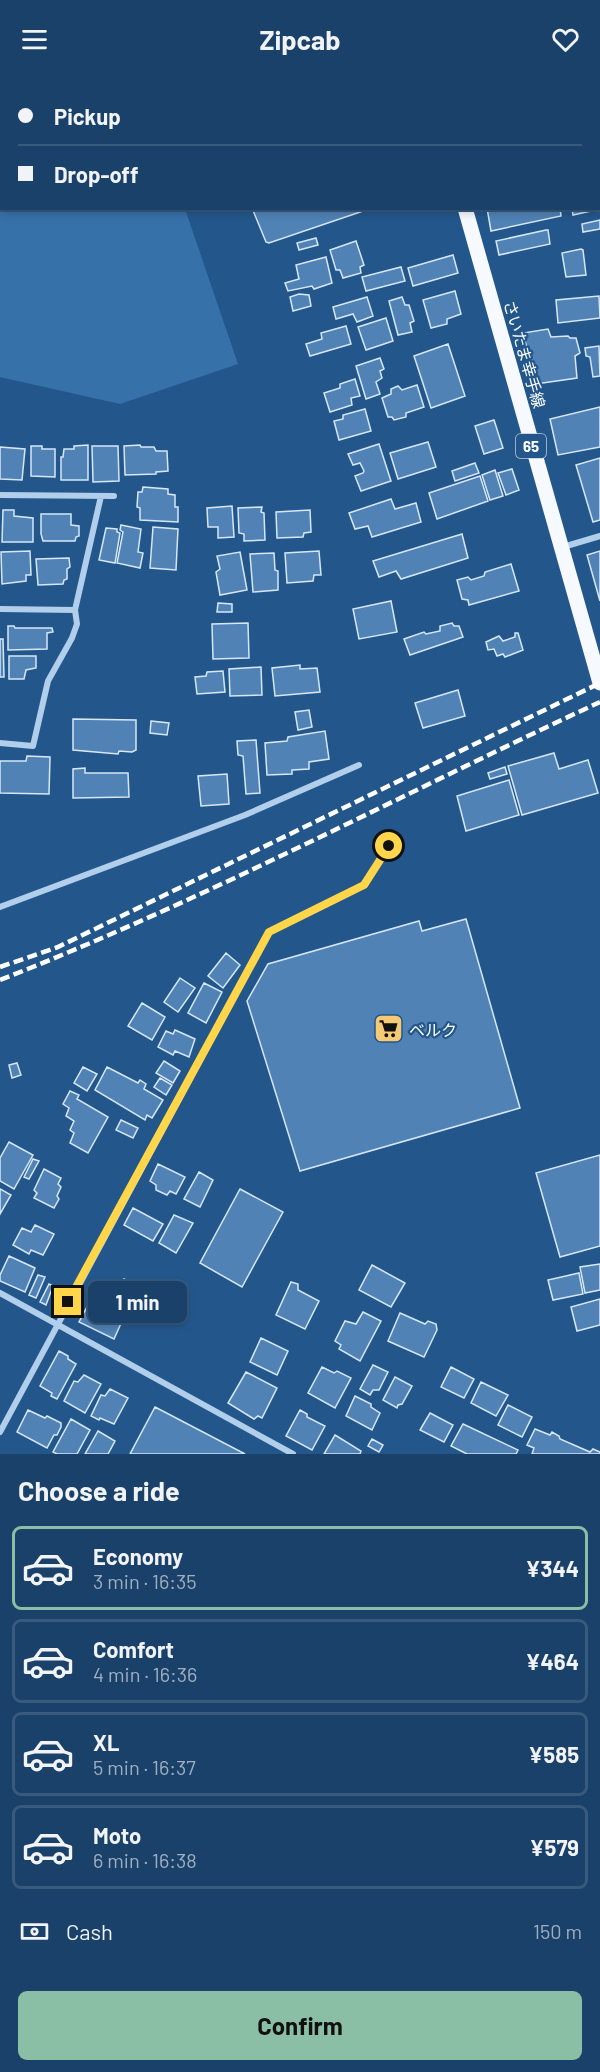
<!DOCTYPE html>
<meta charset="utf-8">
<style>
:root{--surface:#1a4169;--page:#23486f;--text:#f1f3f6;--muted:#9fafc0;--line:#385a7d;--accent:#8abfa5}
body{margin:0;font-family:Barlow,"Noto Sans JP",sans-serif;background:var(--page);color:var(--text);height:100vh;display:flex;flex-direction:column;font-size:22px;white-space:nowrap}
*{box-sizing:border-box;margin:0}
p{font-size:20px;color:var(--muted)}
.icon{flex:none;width:33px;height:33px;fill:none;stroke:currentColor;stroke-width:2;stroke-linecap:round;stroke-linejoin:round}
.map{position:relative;height:1376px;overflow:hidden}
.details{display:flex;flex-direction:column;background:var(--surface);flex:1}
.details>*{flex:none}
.banner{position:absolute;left:0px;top:0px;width:600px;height:132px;box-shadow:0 3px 9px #0003,0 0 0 2px var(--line);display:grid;align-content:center;height:132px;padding:0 18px;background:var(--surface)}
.end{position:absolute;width:27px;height:27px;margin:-14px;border:8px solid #ffd54a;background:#111;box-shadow:0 0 0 3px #111}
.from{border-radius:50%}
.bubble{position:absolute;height:42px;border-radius:9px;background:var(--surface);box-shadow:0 3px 9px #0003,0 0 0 2px var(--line);font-size:20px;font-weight:700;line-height:42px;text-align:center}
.banner b{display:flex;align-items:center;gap:21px;height:57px;font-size:22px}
.banner b+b{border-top:2px solid var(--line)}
.banner i{width:15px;height:15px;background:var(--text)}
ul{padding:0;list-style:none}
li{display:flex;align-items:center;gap:18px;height:84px;margin:0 12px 9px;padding:0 6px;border:3px solid var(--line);border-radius:9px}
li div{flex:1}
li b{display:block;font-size:22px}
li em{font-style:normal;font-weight:700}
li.current{border-color:var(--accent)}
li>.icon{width:54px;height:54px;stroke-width:1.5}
h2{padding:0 18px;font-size:27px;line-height:72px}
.pay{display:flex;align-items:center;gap:15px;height:66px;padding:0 18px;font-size:22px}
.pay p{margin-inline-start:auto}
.cta{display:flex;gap:12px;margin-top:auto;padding:12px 18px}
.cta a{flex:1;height:69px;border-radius:9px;background:var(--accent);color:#111;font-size:24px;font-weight:700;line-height:69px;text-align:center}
header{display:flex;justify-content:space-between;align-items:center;height:78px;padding:0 18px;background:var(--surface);font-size:27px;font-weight:700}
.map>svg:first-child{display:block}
.green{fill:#3771a9}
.building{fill:#5082b5;stroke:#d6e7f8;stroke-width:1.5}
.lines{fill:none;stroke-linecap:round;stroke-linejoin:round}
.street{stroke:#b1ceeb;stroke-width:6}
.primary{stroke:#f6f9fe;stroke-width:15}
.rail{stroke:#fff;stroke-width:4.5;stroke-dasharray:10 4.5;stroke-linecap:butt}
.route{stroke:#ffd54a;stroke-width:8}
.labels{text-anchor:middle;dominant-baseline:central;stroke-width:4.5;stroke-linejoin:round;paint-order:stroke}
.shield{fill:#23578c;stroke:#bdcddc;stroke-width:1.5}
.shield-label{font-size:15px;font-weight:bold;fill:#fff}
.street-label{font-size:16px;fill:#fff;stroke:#23578c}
.poi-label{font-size:16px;fill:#fff;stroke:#23578c;text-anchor:start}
</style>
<header><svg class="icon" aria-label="menu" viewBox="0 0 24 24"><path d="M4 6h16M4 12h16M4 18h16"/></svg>Zipcab<svg class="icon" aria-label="heart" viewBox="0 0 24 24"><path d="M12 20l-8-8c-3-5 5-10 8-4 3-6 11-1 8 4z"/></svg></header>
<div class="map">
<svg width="600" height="1376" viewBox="0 0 600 1376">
<rect width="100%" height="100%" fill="#23578c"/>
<path class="green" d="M1,104L2,130L185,131L238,286L120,326L0,299V105Z"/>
<path class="building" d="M449,0H498L499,2H449Z
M598,105L600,131L573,137L572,130H598Z
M252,130H372L269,165L266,164Z
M487,130H560L561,138L491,153Z
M600,142V151L583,154L582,146Z
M546,152H548L550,166L499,177L496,163Z
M316,160L318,167L299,172L297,165Z
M356,163L364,187L360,189L361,195L343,200L340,192H336L330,172Z
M581,171L583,172L586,197L566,199L562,175Z
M453,177L458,195L413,208L408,190Z
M326,179L332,205L314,211L312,208L288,213L285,205L299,201L296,187Z
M401,189L405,203L366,213L362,199Z
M455,213L461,236L447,241V246L431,250L423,222Z
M299,216L309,217L311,228L293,233L290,219Z
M599,218L600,240L558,245L556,222Z
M367,219L373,238L357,244L353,236L336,241L333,229Z
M402,219L405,227H409L414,243L410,245L412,254L398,257L389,223Z
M386,240L393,263L366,272L358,249Z
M346,248L351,266L310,278L306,266L322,261L321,255Z
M548,251L551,259L568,258L570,260H576L580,275L575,278L577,300L536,306L523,255Z
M448,266L465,318L431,330L414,278Z
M599,268L600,298L593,299L590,279L586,278L585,270Z
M380,280L384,291L380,293L382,300L376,304L380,316L366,321L356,288Z
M355,301L360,318L351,320L352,327L330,334L324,315L340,310V306Z
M417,307L424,329L406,335V339L394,342L392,339H388L382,320L391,316V311L398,308L402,312Z
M600,329V369L558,377L550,341Z
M365,331L371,353L339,362L334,343L343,341V337Z
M494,342L503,370L484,376L475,348Z
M428,364L436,389L398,401L390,375Z
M379,366L391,403L361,413L355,398L363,395L364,393L360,385L353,387L348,376Z
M88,367V402H61V379H63L64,371H74V368Z
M140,367L141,369H154L156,373H167L168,393L156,394V396L125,397L124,368Z
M31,368H42V371H55V399L31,398Z
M92,368H118L119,403L93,404Z
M0,369L25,371L22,402L0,401Z
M600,380V442L593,444L576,387Z
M475,385L479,395L455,403L452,393Z
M512,391L519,412L506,417L498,395Z
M495,392L503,418L490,422L482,397Z
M480,398L488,423L437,441L429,415Z
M143,409L168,411V416L175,417V429H178V444L140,442V430L137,429L138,414H142Z
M391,421L395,431L416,425L421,444L372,459L368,448L355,451L349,435Z
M232,428L234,459L218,460V449H208L207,430Z
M262,429L261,434L264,435L265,462L244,463V456L239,455L238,430Z
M3,432H14V438L33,440V464H2Z
M310,432L311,454L304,455L303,459L277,460L276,434Z
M41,436H71V447L79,448V458L76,459L75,463H43L41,456Z
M121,447L141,451L138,474L143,475L140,490L117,485L123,454L120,452Z
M153,449L178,451L176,492L150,490Z
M106,450L117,451V454L120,455L115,485L99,482Z
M462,456L468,480L401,501L396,493L379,499L373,483Z
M30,473L31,497H26V503L2,506L1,474Z
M319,473L321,497H314L313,503L287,505L285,475Z
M600,473V523L587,477Z
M240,474L247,512L220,517L216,494L220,491L217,478Z
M274,475L275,492L278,493V512L253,514L250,476Z
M69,480L70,489L67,491V501L64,502L63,506L38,507L36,481Z
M511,486L519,513L469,527L468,522L462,521L457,502L468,499L471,502L484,498L485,494Z
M391,523L397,554L359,561L353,531Z
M218,525L232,526V534H217Z
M248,545L249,580L213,581L212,546Z
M452,545L454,548H459L463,559L410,577L404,561L424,554L426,556L440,553V548Z
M8,548H14L15,550H52L53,554L47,555V571L8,572Z
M515,555H518L523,572L505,579L503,576L497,578L494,571L488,572L486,564L499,558L503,563L515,559Z
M0,561H3L4,599H0Z
M9,578H36V590L26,592L24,601H9Z
M300,587V591L317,590L320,614L275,618L272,590Z
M261,589L262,617L230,618L229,591Z
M223,593L225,614L197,616L195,599L206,598L207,594Z
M458,612L465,638L423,650L415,625Z
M309,632L312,649L298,652L295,634Z
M73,641L136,642V672L132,674L119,673L118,676L73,672Z
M151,643L169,645L167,657L150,655Z
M325,653L329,681L309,684V691L292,692V696L267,697L265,665L287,663L288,659Z
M256,662L260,715L246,716L243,678L238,677L237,663Z
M554,675L559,691L588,682L598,715L522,737L508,688Z
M27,678L50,679L49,716L0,715V683H26Z
M505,689L507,696L490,701L488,695Z
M85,690V695H128L129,719L73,720V691Z
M227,696L229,726L201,728L198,698Z
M509,702L519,737L466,753L457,718Z
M466,841L520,1030L300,1093L247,923L268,886L419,843L422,853Z
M226,875L240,887L223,910L208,898Z
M180,900L195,910L178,934L164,924Z
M204,905L222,914L206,945L188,935Z
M142,925L165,939L152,962L128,948Z
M175,952L195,961L189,979L175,973L173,977L158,969L166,953L173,956Z
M164,983L180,993L173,1005L156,995Z
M17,985L21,997L12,1000L9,987Z
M83,989L97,996L87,1013L74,1005Z
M107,989L138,1005L140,1002L146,1006L144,1011L163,1022L152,1040L147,1037L145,1042L95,1012Z
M160,1000L172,1007L166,1017L154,1009Z
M70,1013L79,1017L77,1021L108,1039L88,1075L70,1065L74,1055L70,1052L74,1043L66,1038L69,1030L63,1026Z
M121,1042L138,1050L133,1060L116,1052Z
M9,1064L33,1077L14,1111L0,1103V1080Z
M600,1077V1168L560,1179L536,1095Z
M33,1081L39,1083L29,1101L24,1099Z
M158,1086L185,1099L176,1116L170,1113L167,1117L156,1112V1107L150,1103Z
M44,1091L61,1100L58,1106L61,1109L57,1118L59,1121L54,1130L34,1120L37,1115L34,1112Z
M199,1094L213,1102L200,1129L184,1121Z
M0,1111L11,1117L0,1136Z
M240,1111L283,1134L242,1209L200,1185Z
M133,1130L163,1146L153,1163L124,1147Z
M174,1137L193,1145L176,1175L159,1165Z
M35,1147L54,1156L43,1177L31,1172L29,1176L13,1167L22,1150L31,1154Z
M9,1178L35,1190L25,1214L0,1203V1197Z
M600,1186V1212L585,1215L580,1189Z
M372,1187L405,1205L391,1229L359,1212Z
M579,1195L583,1216L553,1222L548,1202Z
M38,1197L45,1199L36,1220L29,1217Z
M124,1201L140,1209L143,1206L154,1212L144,1230L117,1216Z
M291,1204L298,1206V1212L319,1223L305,1251L276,1237Z
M49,1206L53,1208L46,1227L40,1224Z
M96,1212L114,1221L113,1225L127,1232L114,1261L79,1244Z
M600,1221V1247L577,1253L571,1229Z
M363,1234L381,1243L360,1283L339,1271L341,1267L335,1263L345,1243L356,1246Z
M400,1235L425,1246L428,1243L436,1246L437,1252L424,1279L388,1263Z
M261,1260L288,1273L277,1297L250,1284Z
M59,1273L68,1278V1281L76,1286L57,1321L51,1318L52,1315L40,1308Z
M373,1287L388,1294L379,1312H373L370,1317L360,1311Z
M322,1289L334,1295L337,1293L351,1300L335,1330L308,1315Z
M451,1289L474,1301L464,1320L441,1309Z
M246,1294L277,1310L262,1340L258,1338L254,1341L228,1325Z
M84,1297L101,1306L85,1335L64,1323L74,1303L78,1304Z
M395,1299L412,1308L402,1326L398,1327L397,1330L383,1322Z
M481,1304L508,1317L496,1338L471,1325Z
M110,1311L128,1320L114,1346L100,1340L99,1342L91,1338L101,1317L105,1318Z
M355,1318L371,1326V1329L380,1335L372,1352L346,1338Z
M508,1327L532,1339L522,1359L498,1347Z
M155,1329L245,1376H130Z
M28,1332L45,1340L47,1338L61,1345V1349L57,1357H54L47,1370L17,1354Z
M300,1332L307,1336V1339L325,1348L312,1372L286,1358Z
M430,1335L453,1347L444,1364L420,1352Z
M71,1341L90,1352L77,1376H57L53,1374Z
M463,1346L518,1372L516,1376H467L451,1368Z
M535,1351L550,1357L552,1354L559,1358L560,1361L590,1374L593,1371L600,1374V1376H532L534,1370L527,1367Z
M98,1353L115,1363L108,1376H85Z
M335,1357L361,1373L360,1376H324Z
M372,1361L383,1367L379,1374L368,1368Z"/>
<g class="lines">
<path class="street" d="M598,71L600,70
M0,417L114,418
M563,469L600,458
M0,531L75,532
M0,665L33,668L48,603L72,560L77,546L75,532L101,418
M0,829L245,737L359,687
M0,1215L293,1376
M0,1354L269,854L364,807L389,768"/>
<path class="primary" d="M429,0V2
M465,130L600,605"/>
<path class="rail" d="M0,889L58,869L600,605
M0,902C205,822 400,717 600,624"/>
</g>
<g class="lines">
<path class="route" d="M68,1224L269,854L364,807L389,768"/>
</g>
<defs>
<symbol id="supermarket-square" viewBox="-11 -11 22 22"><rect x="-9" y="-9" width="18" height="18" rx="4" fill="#f6c974" stroke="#23578c"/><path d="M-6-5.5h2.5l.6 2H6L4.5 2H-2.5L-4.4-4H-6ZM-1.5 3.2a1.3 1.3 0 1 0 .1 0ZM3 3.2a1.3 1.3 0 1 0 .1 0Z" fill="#111"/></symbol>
</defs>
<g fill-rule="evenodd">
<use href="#supermarket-square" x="372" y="934" width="33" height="33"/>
</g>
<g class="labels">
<rect class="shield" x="516" y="356" width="30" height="24" rx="4.5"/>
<g class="shield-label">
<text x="531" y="368">65</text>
</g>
<g class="street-label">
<text transform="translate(525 276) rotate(74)">さいたま幸手線</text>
</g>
<g class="poi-label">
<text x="409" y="951">ベルク</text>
</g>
</g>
</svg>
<i class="end from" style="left:389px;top:768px"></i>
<i class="end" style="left:68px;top:1224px"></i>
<div class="bubble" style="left:88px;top:1203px;width:99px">1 min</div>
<div class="banner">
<b><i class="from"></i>Pickup</b>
<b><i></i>Drop-off</b>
</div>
</div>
<section class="details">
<h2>Choose a ride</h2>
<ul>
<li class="current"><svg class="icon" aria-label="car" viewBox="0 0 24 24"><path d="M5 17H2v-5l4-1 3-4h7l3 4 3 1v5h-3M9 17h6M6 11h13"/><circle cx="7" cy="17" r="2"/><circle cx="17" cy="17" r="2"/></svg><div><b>Economy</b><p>3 min · 16:35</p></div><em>¥344</em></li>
<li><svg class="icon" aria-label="car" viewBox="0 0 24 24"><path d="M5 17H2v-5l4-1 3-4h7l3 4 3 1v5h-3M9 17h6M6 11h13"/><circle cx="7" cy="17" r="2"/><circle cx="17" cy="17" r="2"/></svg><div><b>Comfort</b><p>4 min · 16:36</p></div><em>¥464</em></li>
<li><svg class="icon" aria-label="car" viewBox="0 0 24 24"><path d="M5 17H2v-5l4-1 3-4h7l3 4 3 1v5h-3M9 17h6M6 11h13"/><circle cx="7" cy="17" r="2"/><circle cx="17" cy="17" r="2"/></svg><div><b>XL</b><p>5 min · 16:37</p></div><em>¥585</em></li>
<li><svg class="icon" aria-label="car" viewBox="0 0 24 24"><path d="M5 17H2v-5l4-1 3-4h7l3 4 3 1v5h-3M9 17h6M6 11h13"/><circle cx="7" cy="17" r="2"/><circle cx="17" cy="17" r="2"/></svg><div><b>Moto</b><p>6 min · 16:38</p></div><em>¥579</em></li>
</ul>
<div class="pay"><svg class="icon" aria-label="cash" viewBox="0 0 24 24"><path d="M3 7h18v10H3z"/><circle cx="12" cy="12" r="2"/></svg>Cash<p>150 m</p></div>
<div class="cta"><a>Confirm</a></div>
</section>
